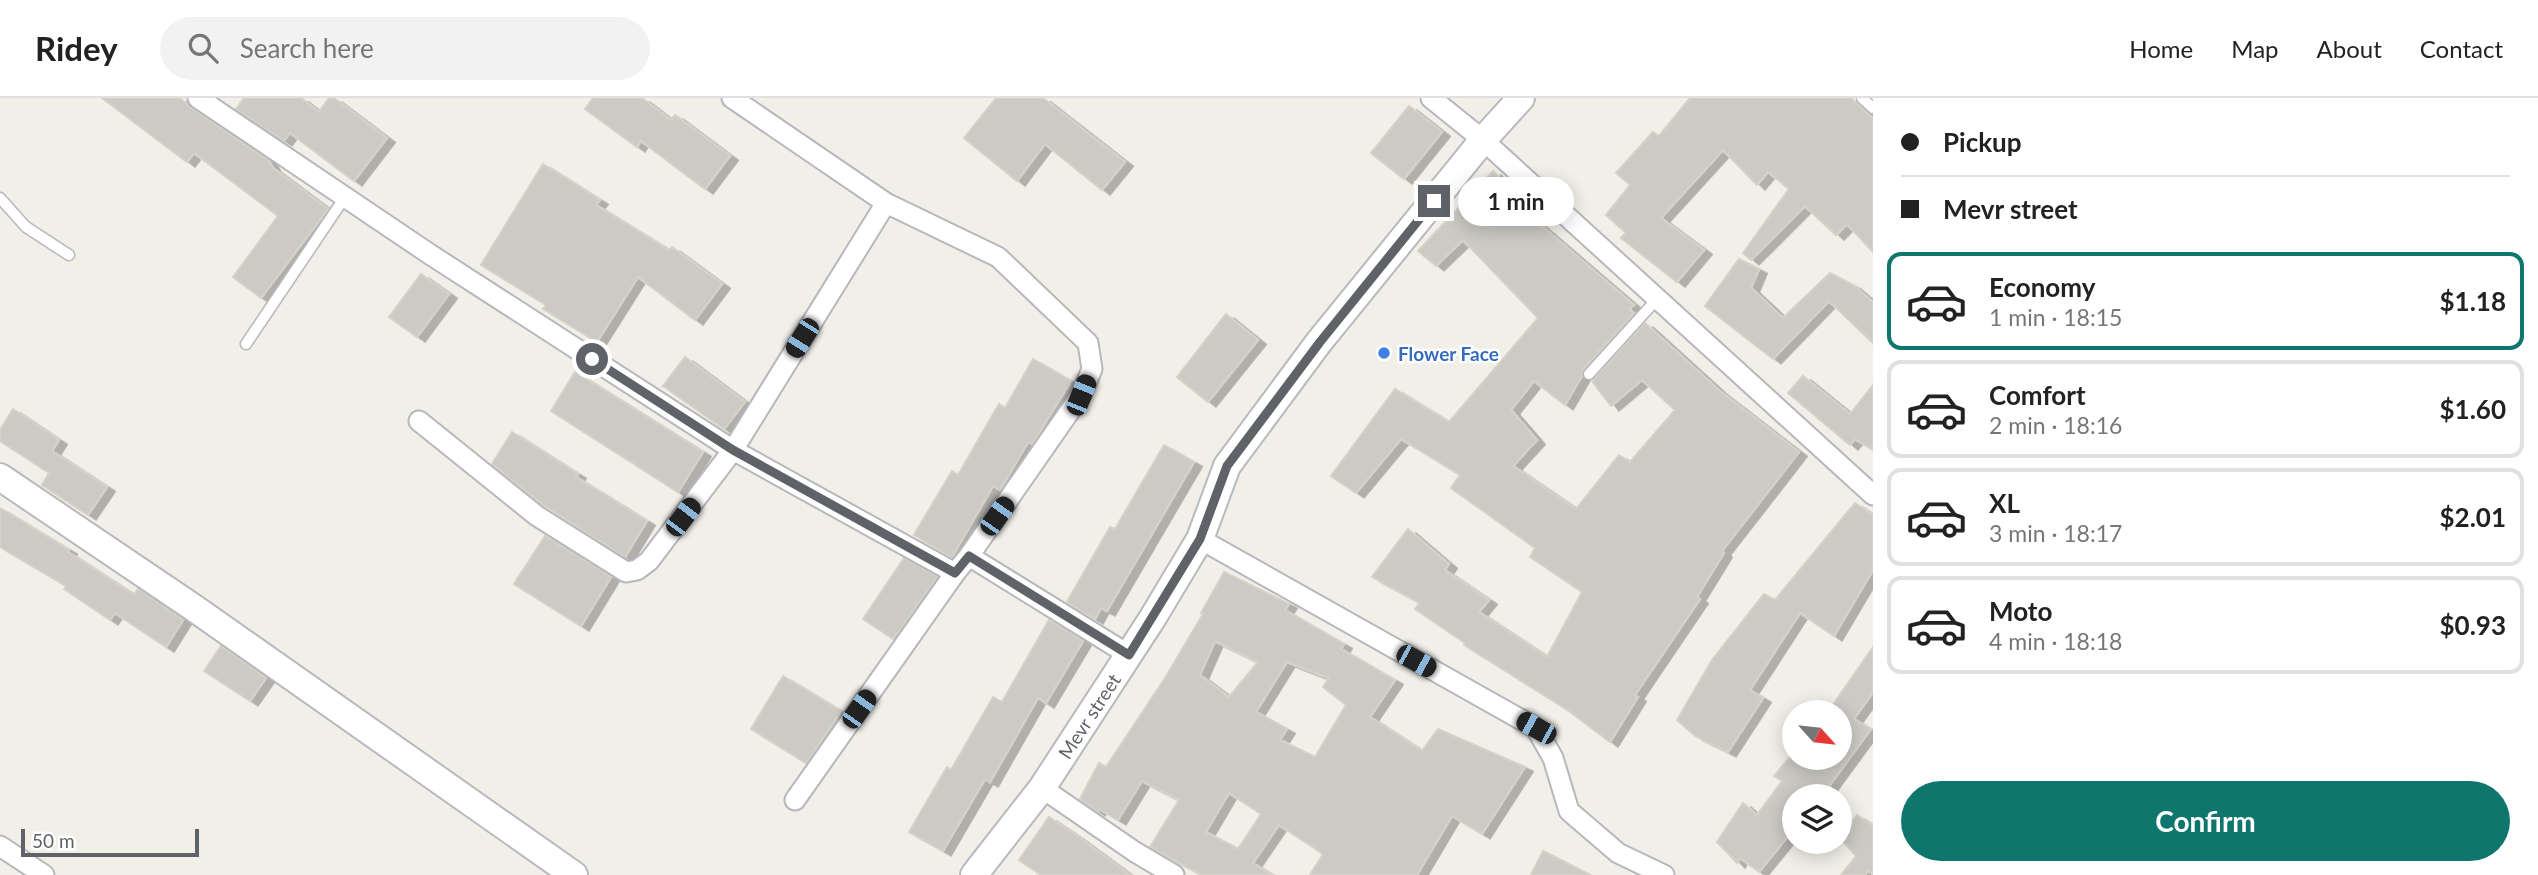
<!DOCTYPE html>
<meta charset="utf-8">
<style>
:root{--surface:#fff;--page:#f2f2f2;--text:#222;--muted:#767676;--line:#e0e0e0;--accent:#0f766e}
body{margin:0;font-family:Lato,sans-serif;background:var(--page);color:var(--text);height:100vh;display:flex;flex-direction:column;font-size:26px;white-space:nowrap}
*{box-sizing:border-box;margin:0}
p{font-size:23px;color:var(--muted)}
.icon{flex:none;width:38px;height:38px;fill:none;stroke:currentColor;stroke-width:2;stroke-linecap:round;stroke-linejoin:round}
.map{position:relative;flex:1;overflow:hidden}
.side{display:flex;flex-direction:column;background:var(--surface);width:665px}
.side>*{flex:none}
.hud{display:grid;align-content:center;height:154px;padding:0 28px;background:var(--surface)}
.needle{width:46px;rotate:117deg}
.fabs{position:absolute;left:1782px;top:602px;display:grid;gap:14px}
.fabs a{display:grid;place-items:center;width:70px;height:70px;border-radius:50%;background:var(--surface);box-shadow:0 4px 18px #0003;font-size:35px}
.scale{position:absolute;left:21px;bottom:18px;width:178px;box-sizing:border-box;padding-left:7px;border:4px solid #5f6368;border-top:0;font-size:19px;line-height:24px;white-space:nowrap;color:#5f6368;-webkit-text-stroke:5px #fff;paint-order:stroke}
.end{position:absolute;width:32px;height:32px;margin:-16px;border:9px solid #5f6368;background:#fff;box-shadow:0 0 0 4px #fff}
.from{border-radius:50%}
.bubble{position:absolute;height:49px;border-radius:24px;background:var(--surface);box-shadow:0 4px 18px #0003;font-size:23px;font-weight:700;line-height:49px;text-align:center}
.car{position:absolute;width:21px;height:42px;margin:-21px -10px;border-radius:9px;box-shadow:0 0 5px 2px #0007;background:linear-gradient(#222 24%,#8ab4d8 0 40%,#222 0 76%,#8ab4d8 0 86%,#222 0)}
.hud b{display:flex;align-items:center;gap:24px;height:66px;font-size:26px}
.hud b+b{border-top:2px solid var(--line)}
.hud i{width:18px;height:18px;background:var(--text)}
ul{padding:0;list-style:none}
li{display:flex;align-items:center;gap:21px;height:98px;margin:0 14px 10px;padding:0 14px;border:4px solid var(--line);border-radius:14px}
li div{flex:1}
li b{display:block;font-size:26px}
li em{font-style:normal;font-weight:700}
li.selected{border-color:var(--accent)}
li>.icon{width:63px;height:63px;stroke-width:1.5}
.button{display:flex;gap:14px;margin-top:auto;padding:14px 28px}
.button a{flex:1;height:80px;border-radius:42px;background:var(--accent);color:#fff;font-size:28px;font-weight:700;line-height:80px;text-align:center}
header{display:flex;align-items:center;gap:42px;box-sizing:border-box;height:98px;padding:0 35px;background:var(--surface);border-bottom:2px solid var(--line)}
header strong{font-size:33px}
nav{display:flex;gap:38px;margin-inline-start:auto;font-size:24px}
.search{width:490px;height:63px;background:var(--page);display:flex;align-items:center;gap:18px;box-sizing:border-box;padding:0 24px;border-radius:38px;color:var(--muted);font-size:26px}
main{display:flex;flex:1;min-height:0}
.map>svg:first-child{display:block}
.building{fill:#cccac5;stroke:#d6d1c6;stroke-width:2;fill-rule:evenodd;filter:url(#shadow)}
.lines{fill:none;stroke-linecap:round;stroke-linejoin:round}
.lane-casing{stroke:#b5b8bc;stroke-width:13}
.street-casing{stroke:#b5b8bc;stroke-width:23}
.secondary-casing{stroke:#b6babf;stroke-width:30}
.lane{stroke:#fff;stroke-width:10}
.street{stroke:#fff;stroke-width:19}
.secondary{stroke:#fff;stroke-width:26}
.route{stroke:#5f6368;stroke-width:9}
.shop-dot{fill:#3f7fe0;stroke:#fff;stroke-width:2.5}
.labels{text-anchor:middle;dominant-baseline:central;stroke-width:5;stroke-linejoin:round;paint-order:stroke}
.shop-label{font-size:19px;font-weight:bold;fill:#366cbe;stroke:#fff;text-anchor:start}
.street-label{font-size:19px;fill:#5f6368;stroke:#fff}
</style>
<header>
<strong>Ridey</strong>
<div class="search"><svg class="icon" aria-label="search" viewBox="0 0 24 24"><circle cx="10" cy="10" r="6"/><path d="M15 15l6 6"/></svg>Search here</div>
<nav><a>Home</a><a>Map</a><a>About</a><a>Contact</a></nav>
</header>
<main>
<div class="map">
<svg width="1873" height="777" viewBox="0 0 1873 777">
<defs>
<filter id="shadow"><feDropShadow dx="8" dy="4.5" stdDeviation="0" flood-color="#0004"/></filter>
</defs>
<rect width="100%" height="100%" fill="#f1efe8"/>
<path class="building" d="M102,0H180L191,10L269,63L273,70L328,111L261,200L233,179L278,118L194,55L187,64Z
M244,0H301L319,14L329,0H334L387,40L354,83L290,35L284,43L236,11Z
M593,0H642L671,22L675,17L730,58L705,91L641,43L637,49L585,11Z
M996,0H1043L1125,64L1102,92L1045,46L1017,83L964,40Z
M1690,0H1851L1873,21V154L1847,126L1836,137L1805,108L1751,162L1743,155L1789,91L1768,74L1757,87L1723,52L1661,120L1704,152L1677,184L1621,140L1626,135L1606,117L1630,87L1616,75L1653,34L1659,38Z
M1409,8L1442,34L1404,81L1371,55Z
M543,66L600,102L596,107L669,152L672,149L722,186L695,222L638,179L597,244L543,211L546,207L481,167Z
M1493,73L1512,94L1507,98L1634,207L1629,211L1634,215L1583,271L1582,278L1565,307L1534,283L1511,312L1537,342L1513,368L1576,411L1619,357L1630,364L1675,312L1642,282L1611,308L1592,283L1645,225L1720,293L1799,354L1722,453L1724,455L1697,499L1700,501L1635,597L1638,599L1610,644L1566,611L1464,547L1465,545L1415,511L1420,505L1372,479L1408,431L1449,466L1445,472L1489,502L1479,514L1547,559L1582,494L1530,459L1535,450L1451,390L1460,377L1401,341L1356,395L1331,378L1395,291L1449,324L1538,220L1463,142L1436,168L1418,153Z
M1739,161L1759,171L1751,190L1783,220L1830,175L1853,187L1873,204V245L1829,203L1773,261L1705,208Z
M421,176L449,196L417,239L389,219Z
M1226,216L1258,242L1208,304L1177,279Z
M685,259L745,304L724,331L663,288Z
M1033,261L1071,283L1032,346L1028,344L1000,392L993,388L952,459L914,437L952,373L958,377L999,306L1005,310Z
M575,274L703,354L678,394L551,313Z
M1803,278L1850,316L1873,287V352L1855,341L1850,347L1788,295Z
M13,311L59,342L52,353L107,389L88,417L42,387L49,375L0,343V332Z
M512,334L578,376L576,379L647,423L625,459L542,406L492,366Z
M1164,347L1194,364L1107,513L1101,510L1095,521L1067,504L1110,429L1115,431Z
M1855,405L1873,417V472L1834,538L1800,515L1750,592L1763,600L1728,654L1695,638L1677,622L1712,562L1764,496L1775,502Z
M0,410L69,452L68,454L134,497L138,491L183,522L166,549L115,515L110,522L64,491L66,488L0,449Z
M545,438L611,479L581,528L514,486Z
M904,460L937,479L893,541L863,521Z
M1224,474L1289,506L1285,512L1344,546L1341,551L1395,582L1370,619L1422,653L1438,631L1525,669L1482,736L1452,718L1417,777H1310L1323,756L1279,727L1253,765L1272,777H1202L1150,749L1179,702L1142,683L1118,722L1099,711L1097,713L1080,701L1099,665L1106,669L1165,580L1203,516L1201,515ZM1215,543L1258,564L1229,599L1200,577ZM1287,564L1329,580L1323,589L1346,607L1315,659L1280,642L1287,631L1256,614ZM1229,695L1261,716L1238,751L1206,734Z
M1049,522L1083,543L1046,605L1038,600L990,684L985,681L943,753L909,734L947,669L951,672L993,599L1002,604Z
M221,548L266,580L250,603L204,573Z
M1873,549V594L1854,621L1871,631L1822,698H1794V731L1759,774L1740,760L1737,765L1717,744L1743,705L1757,717L1782,683L1774,678L1789,660H1839V614H1828Z
M783,578L841,613L806,665L751,631Z
M1857,717L1873,728V777L1869,772L1865,777H1841L1856,758L1840,740Z
M1049,719L1077,738L1130,777H1041L1019,762Z
M1543,753L1590,777H1531Z"/>
<g class="lines">
<defs>
<path id="lane" d="M1862,0L1873,10
M0,100L26,129L69,157
M246,246L345,99
M1589,276L1658,200"/>
<path id="street" d="M198,0L428,155L733,352L955,475L969,458L1129,557
M1431,0L1483,42L1873,397
M886,105L998,159L1088,245L1092,271L1081,297L969,458
M419,323L537,418L626,474L637,472L649,463L733,352L886,105L732,0
M1200,441L1536,630L1553,660L1569,713L1618,755L1664,777
M1042,690L1135,754L1174,777
M795,702L955,475
M0,748L44,777"/>
<path id="secondary" d="M0,379L194,510L574,777
M974,777L1042,690L1152,521L1200,441L1227,368L1319,244L1483,42L1521,0"/>
</defs>
<use href="#lane" class="lane-casing"/>
<use href="#street" class="street-casing"/>
<use href="#secondary" class="secondary-casing"/>
<use href="#lane" class="lane"/>
<use href="#street" class="street"/>
<use href="#secondary" class="secondary"/>
</g>
<g class="lines">
<path class="route" d="M592,261L733,352L955,475L969,458L1129,557L1200,441L1227,368L1320,244L1434,103"/>
</g>
<circle class="shop-dot" cx="1384" cy="255" r="7"/>
<g class="labels">
<g class="shop-label">
<text x="1398" y="255">Flower Face</text>
</g>
<g class="street-label">
<text transform="translate(1089 618) rotate(-57)">Mevr street</text>
</g>
</g>
</svg>
<div class="fabs">
<a><svg class="needle" viewBox="-14 -14 28 28"><path d="M0-13l5 13h-10z" fill="#e53935"/><path d="M0 13l5-13h-10z" fill="#767676"/></svg></a>
<a><svg class="icon" aria-label="layers" viewBox="0 0 24 24"><path d="M12 4l9 5-9 5-9-5zM3 14l9 5 9-5"/></svg></a>
</div>
<div class="scale">50 m</div>
<i class="end from" style="left:592px;top:261px"></i>
<i class="end" style="left:1434px;top:103px"></i>
<div class="bubble" style="left:1458px;top:79px;width:116px">1 min</div>
<i class="car" style="left:802px;top:240px;rotate:212deg"></i>
<i class="car" style="left:1081px;top:297px;rotate:22deg"></i>
<i class="car" style="left:997px;top:418px;rotate:35deg"></i>
<i class="car" style="left:683px;top:419px;rotate:37deg"></i>
<i class="car" style="left:1416px;top:563px;rotate:119deg"></i>
<i class="car" style="left:859px;top:611px;rotate:35deg"></i>
<i class="car" style="left:1536px;top:630px;rotate:299deg"></i>
</div>
<section class="side">
<div class="hud">
<b><i class="from"></i>Pickup</b>
<b><i></i>Mevr street</b>
</div>
<ul>
<li class="selected"><svg class="icon" aria-label="car" viewBox="0 0 24 24"><path d="M5 17H2v-5l4-1 3-4h7l3 4 3 1v5h-3M9 17h6M6 11h13"/><circle cx="7" cy="17" r="2"/><circle cx="17" cy="17" r="2"/></svg><div><b>Economy</b><p>1 min · 18:15</p></div><em>$1.18</em></li>
<li><svg class="icon" aria-label="car" viewBox="0 0 24 24"><path d="M5 17H2v-5l4-1 3-4h7l3 4 3 1v5h-3M9 17h6M6 11h13"/><circle cx="7" cy="17" r="2"/><circle cx="17" cy="17" r="2"/></svg><div><b>Comfort</b><p>2 min · 18:16</p></div><em>$1.60</em></li>
<li><svg class="icon" aria-label="car" viewBox="0 0 24 24"><path d="M5 17H2v-5l4-1 3-4h7l3 4 3 1v5h-3M9 17h6M6 11h13"/><circle cx="7" cy="17" r="2"/><circle cx="17" cy="17" r="2"/></svg><div><b>XL</b><p>3 min · 18:17</p></div><em>$2.01</em></li>
<li><svg class="icon" aria-label="car" viewBox="0 0 24 24"><path d="M5 17H2v-5l4-1 3-4h7l3 4 3 1v5h-3M9 17h6M6 11h13"/><circle cx="7" cy="17" r="2"/><circle cx="17" cy="17" r="2"/></svg><div><b>Moto</b><p>4 min · 18:18</p></div><em>$0.93</em></li>
</ul>
<div class="button"><a>Confirm</a></div>
</section>
</main>
